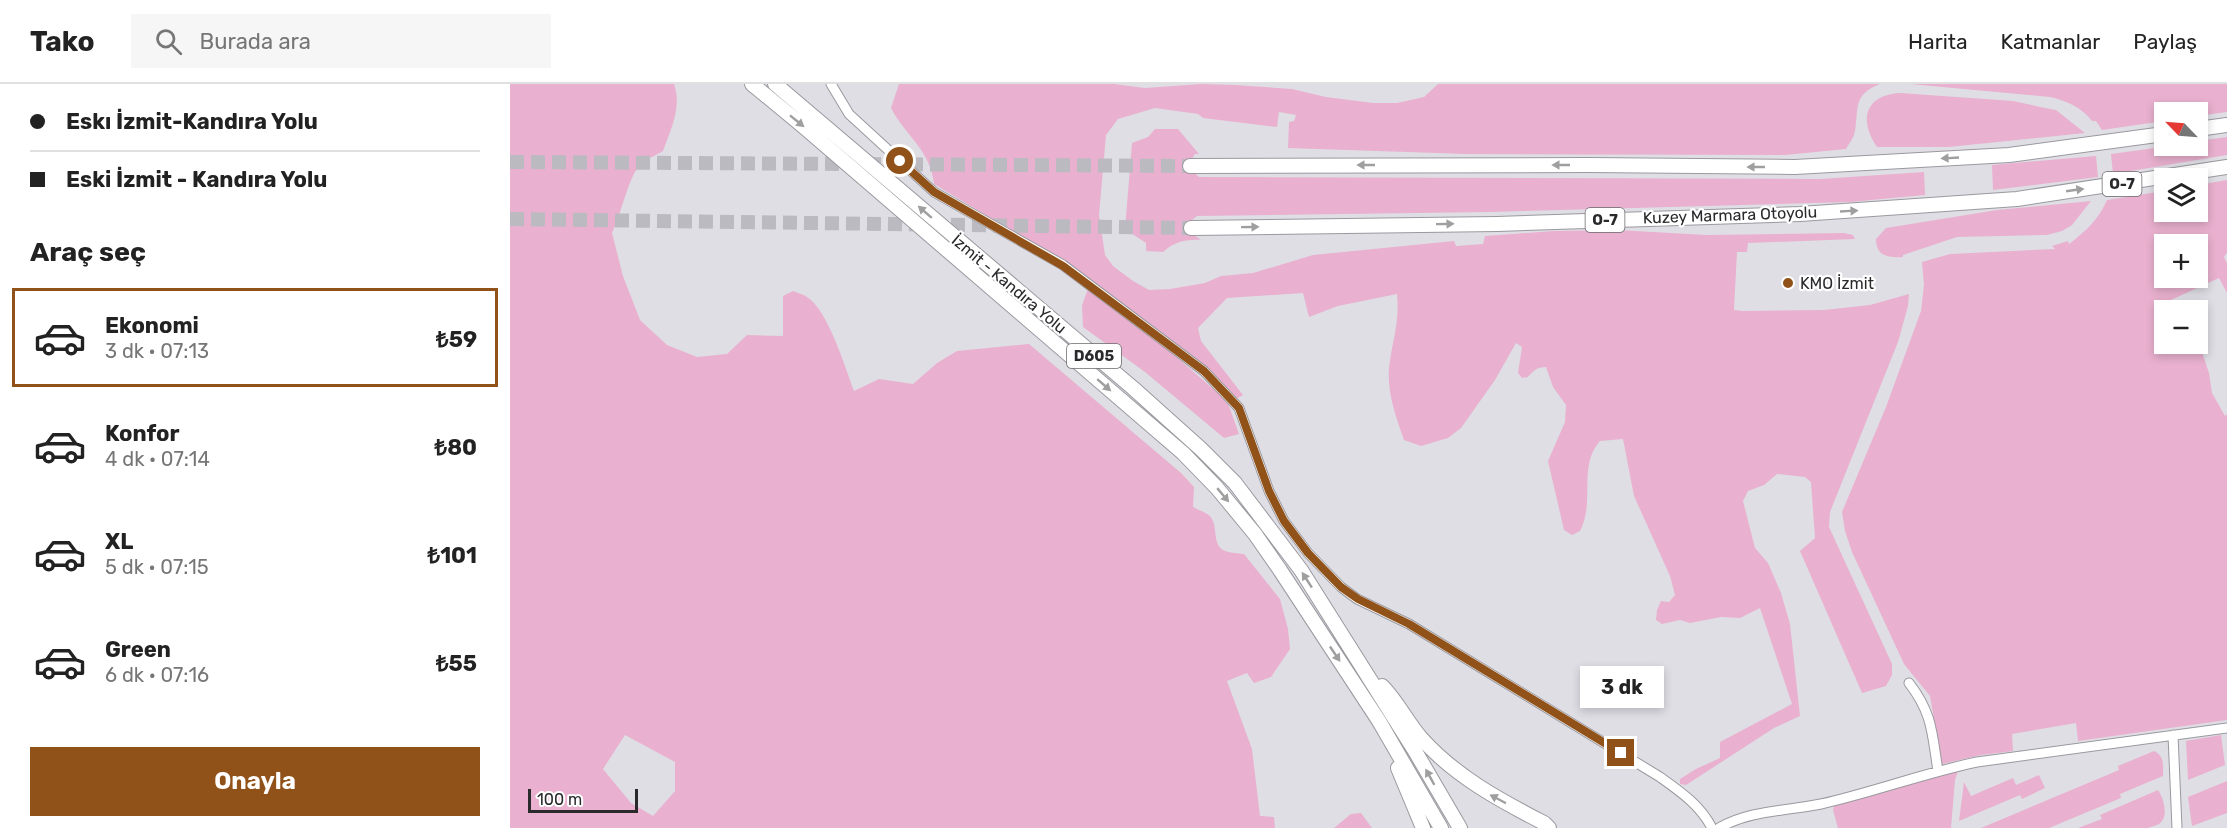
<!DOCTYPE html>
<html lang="tr">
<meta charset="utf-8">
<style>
:root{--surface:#fff;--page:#f6f6f6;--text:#222;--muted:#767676;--line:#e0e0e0;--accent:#915219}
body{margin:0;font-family:Rubik,sans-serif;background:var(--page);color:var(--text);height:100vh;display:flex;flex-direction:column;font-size:22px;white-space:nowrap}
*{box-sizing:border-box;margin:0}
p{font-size:20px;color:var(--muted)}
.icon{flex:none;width:33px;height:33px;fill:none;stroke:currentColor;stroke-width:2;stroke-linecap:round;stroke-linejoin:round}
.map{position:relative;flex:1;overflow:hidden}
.panel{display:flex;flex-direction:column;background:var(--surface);width:510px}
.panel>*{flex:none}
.guide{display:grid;align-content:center;height:132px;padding:0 30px;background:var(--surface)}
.needle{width:39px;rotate:295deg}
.tools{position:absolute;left:1644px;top:18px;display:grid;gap:12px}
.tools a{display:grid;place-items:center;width:54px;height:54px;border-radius:0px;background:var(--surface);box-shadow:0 3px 9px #0003;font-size:30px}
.scale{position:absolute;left:18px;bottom:15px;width:110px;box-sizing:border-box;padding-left:6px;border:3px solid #2a292c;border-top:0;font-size:16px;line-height:21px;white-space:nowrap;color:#2a292c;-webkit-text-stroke:4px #fff;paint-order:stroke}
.end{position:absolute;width:27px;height:27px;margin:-14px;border:8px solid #915219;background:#fff;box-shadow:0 0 0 3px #fff}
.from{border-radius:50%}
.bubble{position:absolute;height:42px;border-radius:0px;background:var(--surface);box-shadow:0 3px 9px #0003;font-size:20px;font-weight:700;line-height:42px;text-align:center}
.guide b{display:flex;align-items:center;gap:21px;height:57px;font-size:22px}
.guide b+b{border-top:2px solid var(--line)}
.guide i{width:15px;height:15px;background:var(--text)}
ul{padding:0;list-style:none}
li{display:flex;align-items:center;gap:18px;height:99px;margin:0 12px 9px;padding:0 18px;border:3px solid transparent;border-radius:0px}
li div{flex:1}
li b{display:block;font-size:22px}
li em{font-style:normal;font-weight:700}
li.current{border-color:var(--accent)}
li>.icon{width:54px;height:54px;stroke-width:1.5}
h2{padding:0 30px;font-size:27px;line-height:72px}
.cta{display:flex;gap:12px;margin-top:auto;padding:12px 30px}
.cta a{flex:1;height:69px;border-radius:0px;background:var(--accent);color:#fff;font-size:24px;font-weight:700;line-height:69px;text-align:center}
header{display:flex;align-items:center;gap:36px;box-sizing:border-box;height:84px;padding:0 30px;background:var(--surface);border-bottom:2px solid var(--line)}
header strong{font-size:28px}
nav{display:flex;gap:33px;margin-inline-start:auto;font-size:21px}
.search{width:420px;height:54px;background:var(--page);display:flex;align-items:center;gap:15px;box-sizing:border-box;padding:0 21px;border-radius:0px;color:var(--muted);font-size:22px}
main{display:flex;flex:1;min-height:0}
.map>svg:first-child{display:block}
.green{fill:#e9b1cf;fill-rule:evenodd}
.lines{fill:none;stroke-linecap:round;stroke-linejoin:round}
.highway-tunnel{stroke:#bbbac0;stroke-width:14;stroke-dasharray:14 7;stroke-linecap:butt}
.minor-casing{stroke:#9a999f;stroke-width:11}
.highway-casing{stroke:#9a999f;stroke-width:16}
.minor{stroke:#fff;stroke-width:9}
.highway{stroke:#fff;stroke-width:14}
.oneway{fill:#9f9fa0}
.route{stroke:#915219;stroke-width:8}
.poi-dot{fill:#915219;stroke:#fff;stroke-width:2}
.labels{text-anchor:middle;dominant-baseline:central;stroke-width:4.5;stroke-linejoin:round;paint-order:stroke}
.shield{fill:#fff;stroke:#6a696b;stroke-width:1.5}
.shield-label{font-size:15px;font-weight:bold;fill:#2a292c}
.street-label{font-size:16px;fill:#2a292c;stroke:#fff}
.poi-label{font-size:16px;fill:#2a292c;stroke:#fff;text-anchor:start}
</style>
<header>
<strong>Tako</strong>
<div class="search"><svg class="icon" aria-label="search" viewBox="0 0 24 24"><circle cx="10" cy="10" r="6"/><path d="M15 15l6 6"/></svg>Burada ara</div>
<nav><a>Harita</a><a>Katmanlar</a><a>Paylaş</a></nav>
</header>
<main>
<section class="panel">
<div class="guide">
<b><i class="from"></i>Eskı İzmit-Kandıra Yolu</b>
<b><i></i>Eski İzmit - Kandıra Yolu</b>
</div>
<h2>Araç seç</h2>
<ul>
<li class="current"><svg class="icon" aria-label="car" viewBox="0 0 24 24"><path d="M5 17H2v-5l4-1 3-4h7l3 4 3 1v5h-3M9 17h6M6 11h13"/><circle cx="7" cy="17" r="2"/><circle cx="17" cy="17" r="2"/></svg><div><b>Ekonomi</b><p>3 dk · 07:13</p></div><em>₺59</em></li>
<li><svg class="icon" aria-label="car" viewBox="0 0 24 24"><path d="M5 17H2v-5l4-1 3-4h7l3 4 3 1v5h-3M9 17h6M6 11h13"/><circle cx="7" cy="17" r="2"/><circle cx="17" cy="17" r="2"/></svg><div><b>Konfor</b><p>4 dk · 07:14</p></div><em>₺80</em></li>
<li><svg class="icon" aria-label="car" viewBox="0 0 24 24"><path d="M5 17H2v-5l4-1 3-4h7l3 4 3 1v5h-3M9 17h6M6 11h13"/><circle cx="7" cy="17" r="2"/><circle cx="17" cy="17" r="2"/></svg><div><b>XL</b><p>5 dk · 07:15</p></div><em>₺101</em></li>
<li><svg class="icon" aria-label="car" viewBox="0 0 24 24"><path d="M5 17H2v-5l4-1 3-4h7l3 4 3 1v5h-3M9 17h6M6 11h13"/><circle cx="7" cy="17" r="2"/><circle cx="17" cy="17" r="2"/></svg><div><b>Green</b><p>6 dk · 07:16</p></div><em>₺55</em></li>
</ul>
<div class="cta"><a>Onayla</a></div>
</section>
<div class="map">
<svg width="1717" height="744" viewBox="0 0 1717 744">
<rect width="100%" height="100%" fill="#dfdee5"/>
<path class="green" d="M0,0H164C172,23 161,45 153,67C147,71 138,74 132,79C119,89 111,132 102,149L113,192L130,236L157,261L187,273L217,270L237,251L273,252V212L283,207C287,209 293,210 297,213C318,226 335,283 344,307L369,295L403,300L427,279L447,267L519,260L671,389L684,403L683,423C688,426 695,428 700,432C709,442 701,461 715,467C721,469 728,469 734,470L770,515L778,545L780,565L761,593L744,599L737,589L717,597L742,665L750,732L764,733L765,744H0ZM115,651L165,678V707L143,732L121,719L93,685Z
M389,0H604L635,4L691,0L725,1L782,5L816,13L863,19H887L914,13L928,0H1370C1342,11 1349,25 1345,47C1344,54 1339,59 1336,65L1275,71L956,70L778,64L779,38L784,37L786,31L769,28L767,43L693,34L688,30L645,24L608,35L596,51L589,131L595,171L603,182L623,197L639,206L660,205L695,199L711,192L743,189L803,171L944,157L946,162L973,160L975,152L1043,147L1107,146L1197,151L1334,149L1343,151L1345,155L1238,159L1237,168H1227L1224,226L1233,227L1314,226L1360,221L1399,210L1398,222L1388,258L1320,428L1319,443L1382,580V591L1376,602L1352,609L1290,467L1305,454L1301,398L1295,393L1267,390L1254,401L1238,407L1233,417L1245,464L1258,479L1271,509L1280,540L1290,632L1264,644L1176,701L1170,700V695L1186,685L1210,674V658L1282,620L1250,524L1230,534L1211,533L1180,539L1170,536L1152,540L1146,536L1147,526L1151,517L1159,518L1165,511L1160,492L1124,412L1113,355L1090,357C1071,378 1081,408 1075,433C1074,438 1072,443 1070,447L1062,451L1054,446L1038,377L1055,338L1056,321L1043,303L1036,283C1027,283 1023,287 1018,293L1012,294L1008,289L1012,263L1006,259L985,296L951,344L938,354L911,362L894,356C886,333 877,309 879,284C882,257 890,239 887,210L828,222L799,233L793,209L717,214L688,244L691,257L733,311L726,315L702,289L569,187L424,100C421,67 395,51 381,24Z
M1400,0H1717V28L1688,32V28H1654V37L1592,46L1586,37H1582C1571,23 1557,17 1540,13Z
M1390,9L1503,17L1535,24L1546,26L1575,49L1439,63H1367C1349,37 1354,11 1390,9Z
M645,45H668L689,70H685C678,79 681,86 689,93L1310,95L1414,88L1415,111L1340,118L980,128L687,132L682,136L684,151L691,156C676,155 664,158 653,168L636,167V159L615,145L622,59L638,53Z
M1717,53V71L1603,90L1601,70L1660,62H1688V57Z
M1586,72L1588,93L1483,106L1482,81Z
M1717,96V169L1714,173L1717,179V209L1709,194L1661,216L1666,226H1654V260H1686L1693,271L1699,289L1702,309L1715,332L1717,330V636L1568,657L1566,639L1502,650L1503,667L1471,671L1432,680L1420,612L1394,580L1342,468L1335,447L1332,428L1376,323L1411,227L1414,201L1412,178L1440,170L1545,165L1542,162L1558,157L1559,160C1576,147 1589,135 1597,116L1654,107V128H1688V101ZM1654,160H1688V194H1654Z
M1581,117L1562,141L1552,147L1537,151L1447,153L1393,171V173C1378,174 1366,172 1366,155L1376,144L1487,126Z
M578,205L663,270L709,310L719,322L729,350L714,354L635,288L573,243L572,221Z
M1711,651L1715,681L1678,696L1676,657Z
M1644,667C1655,672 1653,682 1653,692L1610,710L1611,714L1539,744H1471L1609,686L1608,682Z
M1448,687L1445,696L1441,744H1328L1323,726L1324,722Z
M1529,691L1535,704L1512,715L1510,711L1449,737L1454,698L1461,712L1503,694L1506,701Z
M1717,697V729L1682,742L1678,713Z
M1648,706C1653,713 1658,729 1652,737C1650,741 1643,742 1638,744H1568L1592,735L1590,731Z
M851,729L862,744H824L841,730Z"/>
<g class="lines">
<path class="highway-tunnel" d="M0,78L680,82
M0,135L681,144"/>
<defs>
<path id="minor" d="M321,0L339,30L424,108L553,181L694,287L729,324L759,407L774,437L798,469L831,503L847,515L899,540L1150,693C1171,708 1190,721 1202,744
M1399,599C1423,630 1422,650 1428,687
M1663,651L1667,744
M1209,744C1240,726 1278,727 1311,720C1364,708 1414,689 1467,678L1717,644"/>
<path id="highway" d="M242,0L293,42L673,369L707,404L745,450L770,486L869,637L931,744
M265,0L623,304L691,365L725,399L791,486L905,667L950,744
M1688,45L1717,41
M680,82L1079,81L1285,83L1499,71L1654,50
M681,144L987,140L1290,130L1507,115L1717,83
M872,602C887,617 897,638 911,654C945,692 989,716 1034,739L1039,744
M888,684L913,744"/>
</defs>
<use href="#minor" class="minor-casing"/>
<use href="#highway" class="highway-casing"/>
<use href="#minor" class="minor"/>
<use href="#highway" class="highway"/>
</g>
<defs><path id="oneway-solid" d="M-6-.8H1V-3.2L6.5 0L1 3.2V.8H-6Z" transform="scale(1.5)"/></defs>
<g class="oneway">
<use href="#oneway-solid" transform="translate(287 37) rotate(39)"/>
<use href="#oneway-solid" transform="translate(1440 74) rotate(177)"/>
<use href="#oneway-solid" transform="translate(856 81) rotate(-180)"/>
<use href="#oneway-solid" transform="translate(1051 81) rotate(180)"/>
<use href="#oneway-solid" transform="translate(1246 83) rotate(-180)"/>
<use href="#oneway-solid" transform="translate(1565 106) rotate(-8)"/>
<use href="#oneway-solid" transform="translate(1339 127) rotate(-3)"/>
<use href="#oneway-solid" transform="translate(415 128) rotate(-139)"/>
<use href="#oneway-solid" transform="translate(935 140) rotate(-1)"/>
<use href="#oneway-solid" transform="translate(740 143) rotate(-1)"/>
<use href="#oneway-solid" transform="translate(594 301) rotate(41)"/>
<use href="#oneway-solid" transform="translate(713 411) rotate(50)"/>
<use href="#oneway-solid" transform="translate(797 496) rotate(-123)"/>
<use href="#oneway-solid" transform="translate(825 570) rotate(56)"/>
<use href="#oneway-solid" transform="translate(920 693) rotate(-119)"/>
<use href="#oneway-solid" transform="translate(988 715) rotate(-152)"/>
</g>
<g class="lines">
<path class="route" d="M390,77L424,108L553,182L694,287L729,324L759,407L774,437L798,469L831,503L848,515L899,540L1111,669"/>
</g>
<circle class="poi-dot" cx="1278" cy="199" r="6"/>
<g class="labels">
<g class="shield">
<rect x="1592.5" y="88" width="39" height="24" rx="4.5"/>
<rect x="1075.5" y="124" width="39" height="24" rx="4.5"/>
<rect x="557" y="260" width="54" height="24" rx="4.5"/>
</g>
<g class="shield-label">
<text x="1612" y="100">O-7</text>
<text x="1095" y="136">O-7</text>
<text x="584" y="272">D605</text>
</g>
<g class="street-label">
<text transform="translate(1220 131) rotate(-2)">Kuzey Marmara Otoyolu</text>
<text transform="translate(499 200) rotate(40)">İzmit - Kandıra Yolu</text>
</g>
<g class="poi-label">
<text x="1290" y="199">KMO İzmit</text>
</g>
</g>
</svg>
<div class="tools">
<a><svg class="needle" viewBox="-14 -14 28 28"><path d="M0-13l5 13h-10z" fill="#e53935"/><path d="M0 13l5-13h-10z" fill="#767676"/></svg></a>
<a><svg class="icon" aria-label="layers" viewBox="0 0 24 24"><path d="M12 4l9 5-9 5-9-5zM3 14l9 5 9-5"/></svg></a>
<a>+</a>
<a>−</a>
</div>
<div class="scale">100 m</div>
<i class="end from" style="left:390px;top:77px"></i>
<i class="end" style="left:1111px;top:669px"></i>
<div class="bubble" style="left:1070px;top:582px;width:84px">3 dk</div>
</div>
</main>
